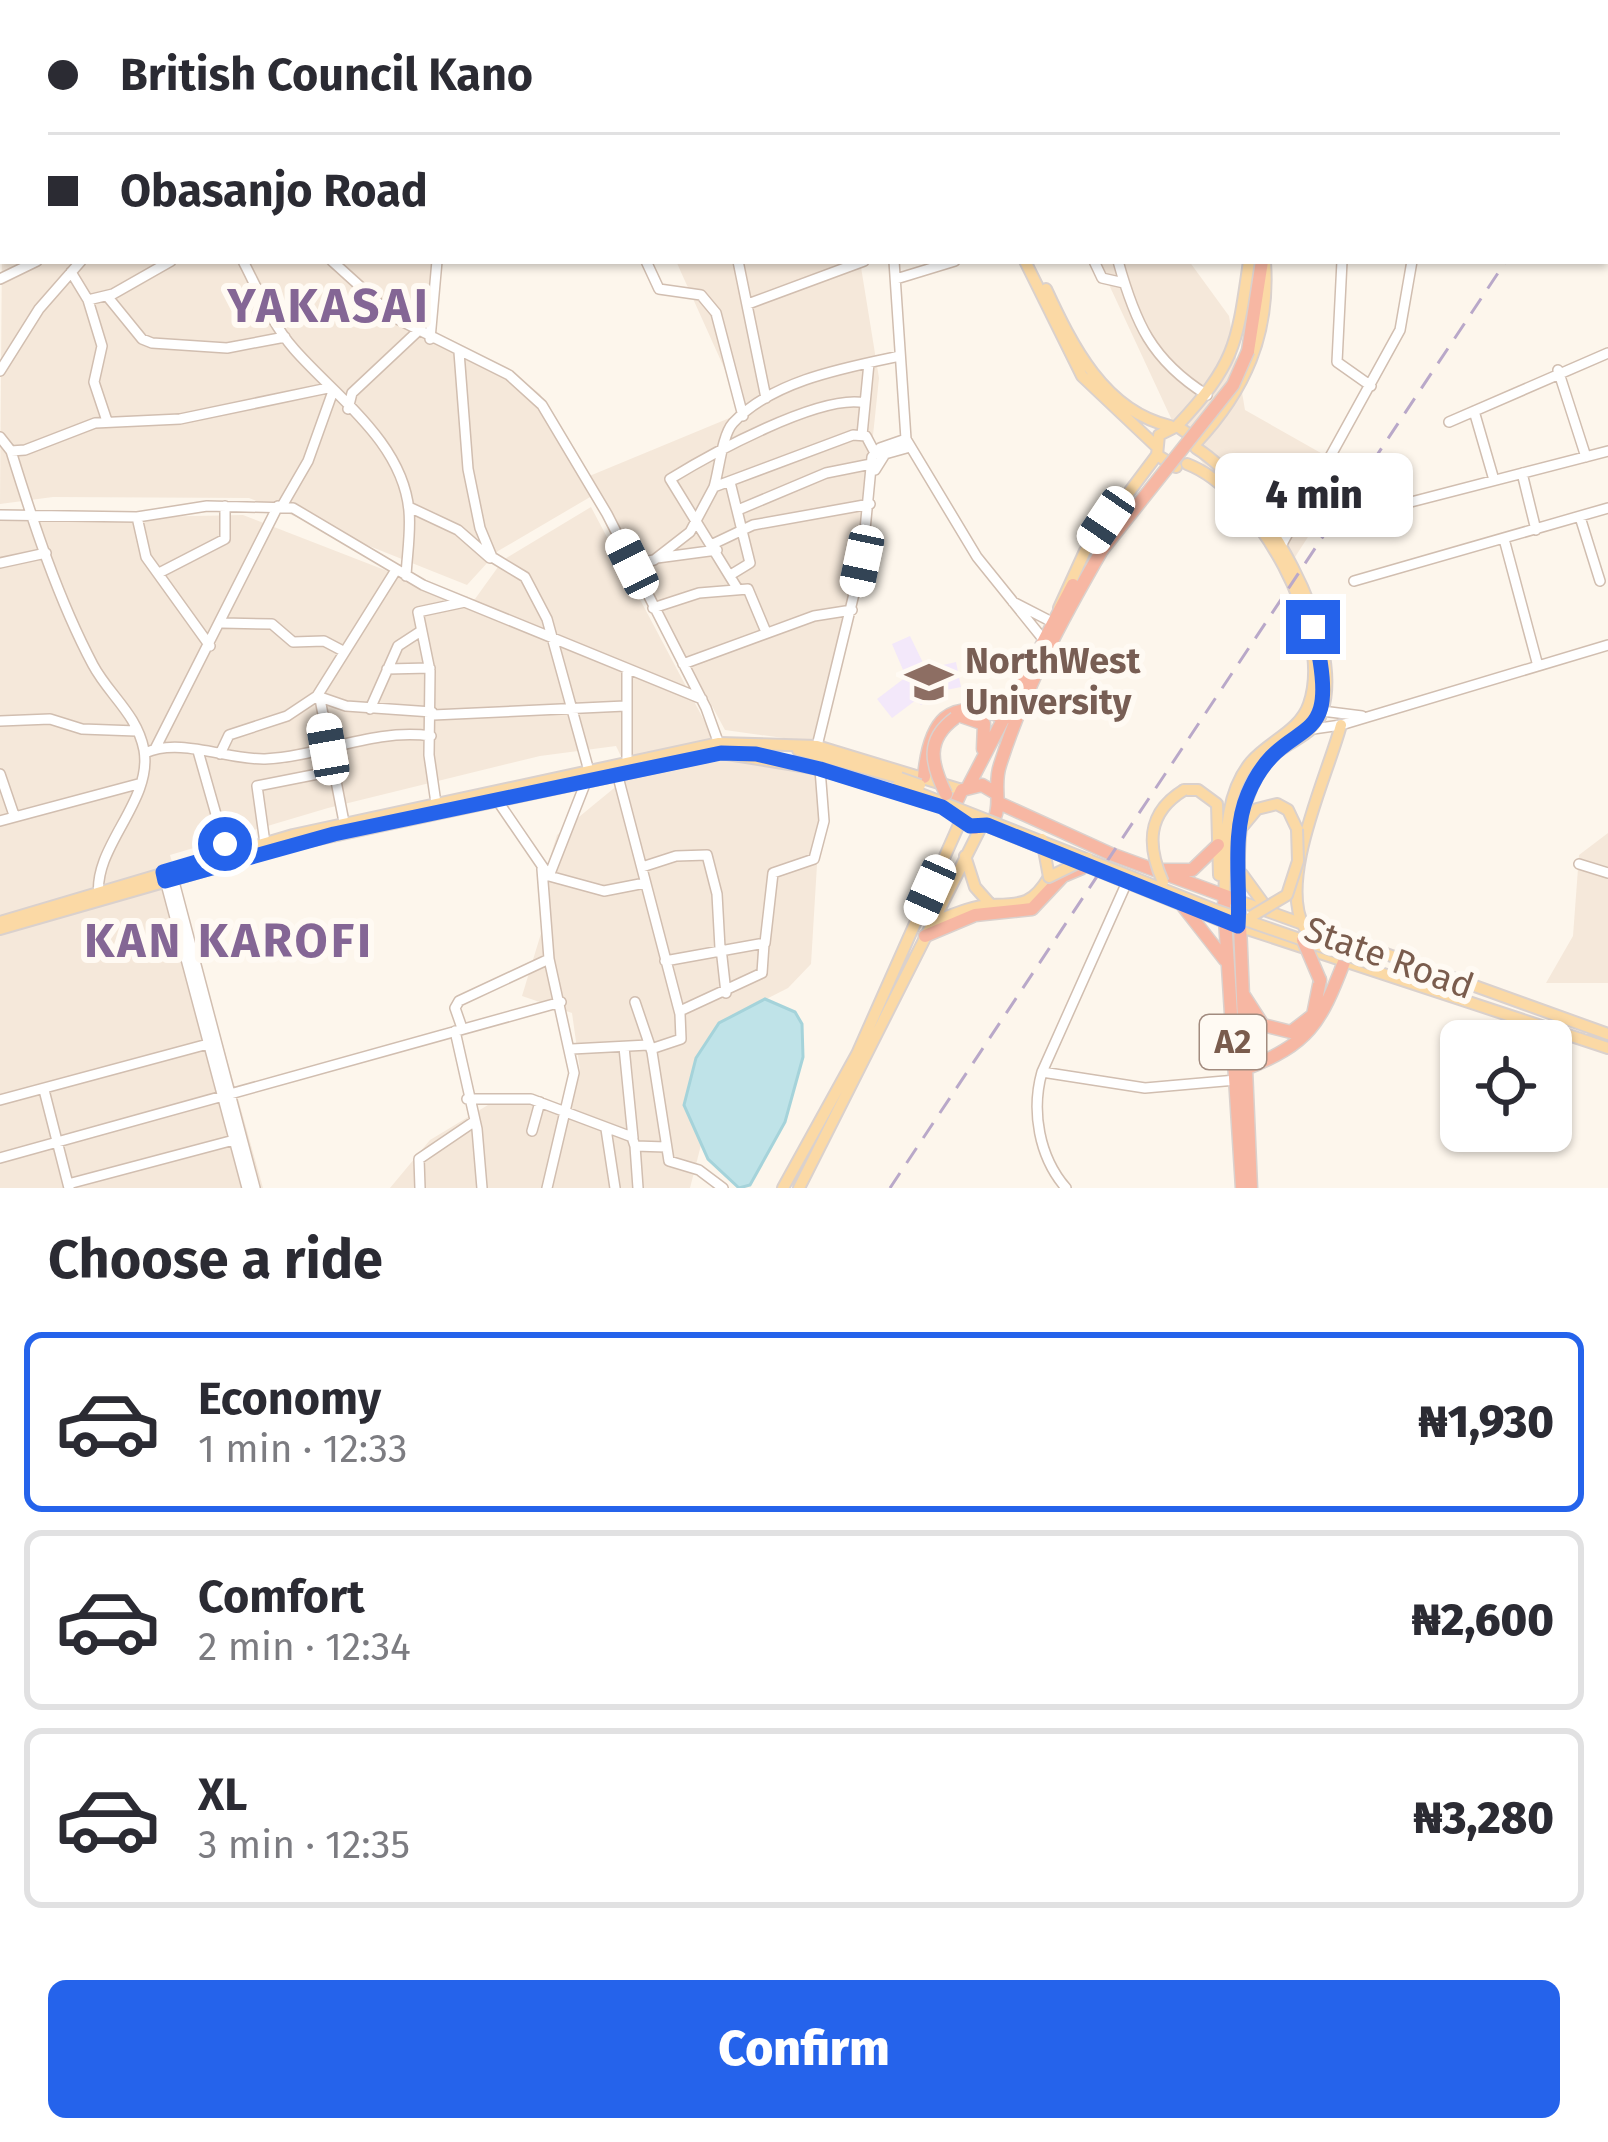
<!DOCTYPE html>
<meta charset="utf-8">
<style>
:root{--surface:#fff;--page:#f2f2f3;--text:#2b2b33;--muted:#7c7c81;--line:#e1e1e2;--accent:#2563eb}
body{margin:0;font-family:"Fira Sans",sans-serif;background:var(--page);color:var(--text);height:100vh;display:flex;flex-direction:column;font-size:45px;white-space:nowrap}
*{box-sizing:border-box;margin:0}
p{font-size:39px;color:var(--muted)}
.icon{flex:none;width:66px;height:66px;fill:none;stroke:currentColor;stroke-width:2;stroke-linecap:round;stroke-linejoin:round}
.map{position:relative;height:1188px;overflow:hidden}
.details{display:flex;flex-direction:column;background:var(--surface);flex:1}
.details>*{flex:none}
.hud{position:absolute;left:0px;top:0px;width:1608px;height:264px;box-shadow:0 3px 9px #0004;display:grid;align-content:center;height:264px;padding:0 48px;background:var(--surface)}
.tools{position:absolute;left:1440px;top:1020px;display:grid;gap:24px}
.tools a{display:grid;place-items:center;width:132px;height:132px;border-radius:18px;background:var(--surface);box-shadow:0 3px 9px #0004;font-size:60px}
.end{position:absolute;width:54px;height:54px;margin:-27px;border:15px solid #2563eb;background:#fff;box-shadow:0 0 0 6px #fff}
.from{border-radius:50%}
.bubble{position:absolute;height:84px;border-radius:18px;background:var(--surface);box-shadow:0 3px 9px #0004;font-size:39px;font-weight:800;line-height:84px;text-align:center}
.car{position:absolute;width:36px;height:72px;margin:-36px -18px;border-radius:15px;box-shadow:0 0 9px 3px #0007;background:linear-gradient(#fff 24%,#345 0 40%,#fff 0 76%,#345 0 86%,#fff 0)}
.hud b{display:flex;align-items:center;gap:42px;height:114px;font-size:45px}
.hud b+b{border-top:3px solid var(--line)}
.hud i{width:30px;height:30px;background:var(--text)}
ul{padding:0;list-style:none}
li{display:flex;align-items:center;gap:36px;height:180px;margin:0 24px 18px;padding:0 24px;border:6px solid var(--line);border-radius:18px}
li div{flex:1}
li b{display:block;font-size:45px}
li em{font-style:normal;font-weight:800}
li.active{border-color:var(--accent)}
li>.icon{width:108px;height:108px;stroke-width:1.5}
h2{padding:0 48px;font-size:54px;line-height:144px}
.button{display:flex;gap:24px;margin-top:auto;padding:24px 48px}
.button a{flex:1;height:138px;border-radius:18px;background:var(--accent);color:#fff;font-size:48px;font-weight:800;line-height:138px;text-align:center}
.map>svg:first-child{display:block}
.residential{fill:#f5e8da}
.education{fill:#f3e8fa}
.water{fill:#bfe3e8;stroke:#a5d3da;stroke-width:3}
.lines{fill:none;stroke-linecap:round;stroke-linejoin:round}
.minor-casing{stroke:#d1beb0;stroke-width:12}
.major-casing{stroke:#dad1cd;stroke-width:14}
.highway-casing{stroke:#dad1cd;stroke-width:15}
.minor{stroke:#fff;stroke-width:9}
.major{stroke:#fbd9a5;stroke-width:10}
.highway{stroke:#f7b7a3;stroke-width:12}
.rail{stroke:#b9a8c9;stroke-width:3;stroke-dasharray:18 12;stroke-linecap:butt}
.major-bridge-casing{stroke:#dad1cd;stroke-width:14;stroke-linecap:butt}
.highway-bridge-casing{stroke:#dad1cd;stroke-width:15;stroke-linecap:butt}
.major-bridge{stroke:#fbd9a5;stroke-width:10}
.highway-bridge{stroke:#f7b7a3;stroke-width:12}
.route{stroke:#2563eb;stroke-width:15}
.labels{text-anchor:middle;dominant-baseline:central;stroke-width:12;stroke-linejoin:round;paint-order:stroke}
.shield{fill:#fffaf3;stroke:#a28b7f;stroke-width:3}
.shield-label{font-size:33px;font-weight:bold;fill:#7a5c4d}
.education-label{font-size:36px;font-weight:bold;fill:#785e54;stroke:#fffaf3;text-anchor:start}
.street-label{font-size:36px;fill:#7a5c4d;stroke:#fffaf3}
.district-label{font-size:48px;font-weight:bold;letter-spacing:3px;fill:#846695;stroke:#fffaf3}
</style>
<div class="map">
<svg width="1608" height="1188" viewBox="0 0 1608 1188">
<rect width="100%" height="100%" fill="#fdf6ec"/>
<path class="residential" d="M238,0H628L629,3H244Z
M3,114V261H441L429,334L519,378L540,394L587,477L744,412L676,261H860L879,378L862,541L812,742L725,730L597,493L498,551L467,585L249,498L53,497L0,504Z
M1098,261H1189L1229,316L1245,410L1351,470L1288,568L1177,431Z
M591,507L715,741L823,765L811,964L788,988L719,1023L684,1105L701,1145L690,1188H390L430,1140L488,1105H569L580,1070L572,1013L522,996L546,917V870L557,835L630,775L616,746L540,756L328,808L170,855L263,1188H0V520L243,515L462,600L475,599L503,560Z
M1608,833V983H1546L1573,936L1579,855Z"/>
<path class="education" d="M910,636L926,669L956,662L961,687L927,694L928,701L921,705L916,700L892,718L877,699L906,677L892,644Z"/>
<path class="water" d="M765,999L795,1012L802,1024L803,1057L785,1122L750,1185L739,1188L708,1159L684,1105L696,1058L719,1023Z"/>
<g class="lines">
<defs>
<path id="minor" d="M211,0V3
M236,0H249
M361,0L363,3
M416,0L417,3
M523,0L524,3
M723,0L726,3
M1027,0L1028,3
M1104,0L1105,3
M1560,0L1572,1
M57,3L60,0
M380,3L384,0
M481,3L492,0
M1359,3V0
M1431,3V0
M1525,3L1526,0
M0,66L3,63
M0,81L3,83
M0,137L3,136
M0,191L3,194
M243,261C258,290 272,324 294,349C335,396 403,442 409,511C411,532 407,555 406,576
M332,261L395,318L509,375L542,405L607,514L706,708L720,747
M646,261L659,289L701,295L716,313L743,416
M738,261L766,398
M894,261L906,439L977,557L1043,639
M1094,261L1102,278L1124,283
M1118,261C1135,322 1151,360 1207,395
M1342,261L1337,362L1371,386
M71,272L88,300L102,346L94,382L107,421
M0,279L37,261
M896,279L955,261
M107,296L142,339L152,343L227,348L285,337
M88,300L113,294L171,261
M748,304L864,261
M430,339L437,261
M459,352L468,469L480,528L492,557L525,577L547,619L589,771
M1558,370L1586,457
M0,371L39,309L81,261
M348,409L352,393L417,332
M1474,411L1494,480
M1449,422L1608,353
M862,435L869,363
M0,437L11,451L25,450L95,423L180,419L328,388
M11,451C33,522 58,599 93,665C109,695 137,714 144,750C153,802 92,847 99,897
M875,470L885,454L910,447
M1522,473L1536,530
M730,482L750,563L732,574
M714,487C719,471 722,435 733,423C772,381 843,368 900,356
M1411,502L1608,451
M282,506L308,461L332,394
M409,507L458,530L490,558
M738,510L826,473L871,464
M0,515L137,517L207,506L293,508L423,585L702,699
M137,517L146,557L210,646
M1580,517L1600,581
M1267,519L1298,509
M1504,539L1538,666
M713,544L753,525L870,504
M1282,544L1400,330L1412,261
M657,558L717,550
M0,563L46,553
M631,564L654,560L690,532L714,487L853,435L866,436L875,453
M159,573L225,539V506
M1354,581L1608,508
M737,588L670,479C709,455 821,393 865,403
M1013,602L1052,622
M653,608L699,593L748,589L766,632
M222,623L272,624L293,642L324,641L343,651
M683,664L814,616L852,610
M387,669L430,668
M317,696L346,706L432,712
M320,699L344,822
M370,709L398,646L421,631
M1322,711L1362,716
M433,715L625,706
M0,721L50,719L82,729L136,731
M1313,729L1341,725L1608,645
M817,746L862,561L872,457L880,448L906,439
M155,749L278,506
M198,751L227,853
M145,753C180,737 228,760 265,759C322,756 373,728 431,736
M220,754L229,735L287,716L317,696L396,570
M627,763V669
M617,773L680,1014L681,1039L651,1049
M0,774L14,815
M497,800L549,876L604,891L645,883
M436,803L429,755L430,671L418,612L465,602
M0,821L138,784
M265,843L257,786L333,771
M1579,864L1608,873
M642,867L676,856L707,855L717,894L720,948
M542,869L549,959L574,1073L547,1188
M172,874L255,1188
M549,876L587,779
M165,880L247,1188
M721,948L726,993
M665,961L765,943L773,873L814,859L824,821L820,769
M635,1002L652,1052L669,1161L699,1170L723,1188
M680,1011L762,973L764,944
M462,1028L455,1008L459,1001L549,959
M455,1031L477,1129L482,1188
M624,1047L633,1138
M572,1049L648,1045
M1042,1072L1127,882
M44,1090L69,1188
M467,1099H531L632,1137L635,1146L666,1147
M0,1100L208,1044
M606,1129L615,1188
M532,1131L540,1102
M635,1146L638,1188
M0,1158L561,1002
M68,1184L234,1140
M420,1188L419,1159L475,1121
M1066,1188C1039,1157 1031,1111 1042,1072L1145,1088L1236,1080"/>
<path id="major" d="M913,0L914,3
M1025,261L1082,376L1155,445
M1046,289C1072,345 1104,411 1170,426
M1177,426C1236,363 1237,344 1249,261
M1196,443C1245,391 1270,334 1265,262
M1196,448C1259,487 1347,636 1322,712C1315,735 1292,739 1275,754C1234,793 1239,850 1239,901L1608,1034
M1187,464C1256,490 1335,630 1309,704C1300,731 1269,741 1251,762C1221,798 1227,852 1224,896
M1176,467L1157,455L1159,435L1177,426L1194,438
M1059,608L1085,551L1157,455
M798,750L900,778
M1184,790H1198L1217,804L1219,875
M1242,827L1257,809L1277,804L1288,810L1297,829
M965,856L975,887L991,905
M1242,874L1266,907
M0,922L293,835L719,743L817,746L962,790
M931,923C950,916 971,906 990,905C1020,904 1032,906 1049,877
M1238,926L1608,1048
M1304,927C1278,879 1327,777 1341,725
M0,929L300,843L721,753L820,769L945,808
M783,1188L857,1054L961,820
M799,1188L981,827"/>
<path id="highway" d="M1268,3V0
M1280,3V0
M1248,351L1262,261
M961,716L984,724L983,749
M924,777C929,722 947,695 1005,718
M969,785L1073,585
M994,792L982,785L962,790L955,805L961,820L975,828L994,820C1002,802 993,785 1000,765C1023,691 1064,616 1102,550
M999,803L1111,854L1239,901L1251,1188
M987,825L1231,924
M1164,870H1192L1218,845
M1224,903L1242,1188
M1182,905L1225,960
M925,936L975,915L1032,909L1063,876L1082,868
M1243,994L1263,1025L1291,1032L1313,1015L1320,980
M1245,1069C1309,1044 1320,1024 1344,962"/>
</defs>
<use href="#minor" class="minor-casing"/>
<use href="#major" class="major-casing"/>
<use href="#highway" class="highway-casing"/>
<use href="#minor" class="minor"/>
<use href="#major" class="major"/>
<use href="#highway" class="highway"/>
<path class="rail" d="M1605,107L1608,102
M890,1188L1506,261"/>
<defs>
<path id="major-bridge" d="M900,778L920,785
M898,785L1213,909L1375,965
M1042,839L1049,877L1088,858
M1163,882C1147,846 1146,813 1184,790
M1252,916L1287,895L1298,861L1297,829"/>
<path id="highway-bridge" d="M1102,550L1233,385L1248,351
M946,794C931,764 925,740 955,718
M1303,940L1320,980"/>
</defs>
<use href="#major-bridge" class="major-bridge-casing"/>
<use href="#highway-bridge" class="highway-bridge-casing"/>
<use href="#major-bridge" class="major-bridge"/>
<use href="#highway-bridge" class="highway-bridge"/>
</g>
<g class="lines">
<path class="route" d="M225,844L227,853L163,872L165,881L334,834L721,753L756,754L820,769L942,807L970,826L987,825L1238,926C1241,884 1231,834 1248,794C1285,706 1347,764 1313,627"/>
</g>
<defs>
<symbol id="university-bare" viewBox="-9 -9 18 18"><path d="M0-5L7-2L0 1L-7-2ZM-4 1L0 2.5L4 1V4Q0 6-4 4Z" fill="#8d6e63" stroke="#fffaf3" stroke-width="2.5" paint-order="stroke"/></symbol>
</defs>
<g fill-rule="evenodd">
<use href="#university-bare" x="896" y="649" width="66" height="66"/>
</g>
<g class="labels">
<rect class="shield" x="1200" y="1015" width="66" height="54" rx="9"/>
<g class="shield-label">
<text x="1233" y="1042">A2</text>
</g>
<g class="education-label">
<text x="965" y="661">NorthWest<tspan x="965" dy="41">University</tspan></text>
</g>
<g class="street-label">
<text transform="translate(1389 958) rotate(20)">State Road</text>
</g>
<g class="district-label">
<text x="329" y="306">YAKASAI</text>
<text x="229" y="941">KAN KAROFI</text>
</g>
</g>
</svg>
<div class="tools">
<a><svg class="icon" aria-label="locate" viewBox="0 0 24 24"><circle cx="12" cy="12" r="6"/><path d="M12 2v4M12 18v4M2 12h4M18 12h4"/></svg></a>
</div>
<i class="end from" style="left:225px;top:844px"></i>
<i class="end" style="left:1313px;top:627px"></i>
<div class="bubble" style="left:1215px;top:453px;width:198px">4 min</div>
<i class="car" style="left:1106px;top:520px;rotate:214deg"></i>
<i class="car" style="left:862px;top:561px;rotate:192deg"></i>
<i class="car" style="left:632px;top:564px;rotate:334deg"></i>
<i class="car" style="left:328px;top:749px;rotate:350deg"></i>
<i class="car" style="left:930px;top:890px;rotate:204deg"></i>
<div class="hud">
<b><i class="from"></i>British Council Kano</b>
<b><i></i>Obasanjo Road</b>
</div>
</div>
<section class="details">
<h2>Choose a ride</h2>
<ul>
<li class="active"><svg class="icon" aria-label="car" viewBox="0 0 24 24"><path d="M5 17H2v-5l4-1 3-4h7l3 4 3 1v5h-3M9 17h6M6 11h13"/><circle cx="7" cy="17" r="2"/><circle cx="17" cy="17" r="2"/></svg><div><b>Economy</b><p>1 min · 12:33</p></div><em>₦1,930</em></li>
<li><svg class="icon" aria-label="car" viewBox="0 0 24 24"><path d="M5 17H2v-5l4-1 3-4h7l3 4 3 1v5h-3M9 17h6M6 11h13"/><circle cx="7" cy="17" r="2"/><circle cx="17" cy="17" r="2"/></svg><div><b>Comfort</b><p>2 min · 12:34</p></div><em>₦2,600</em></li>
<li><svg class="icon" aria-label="car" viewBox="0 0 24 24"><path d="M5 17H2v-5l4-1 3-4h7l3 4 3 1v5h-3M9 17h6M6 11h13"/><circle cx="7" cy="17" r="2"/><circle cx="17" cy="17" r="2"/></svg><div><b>XL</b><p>3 min · 12:35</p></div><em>₦3,280</em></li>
</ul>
<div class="button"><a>Confirm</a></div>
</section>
